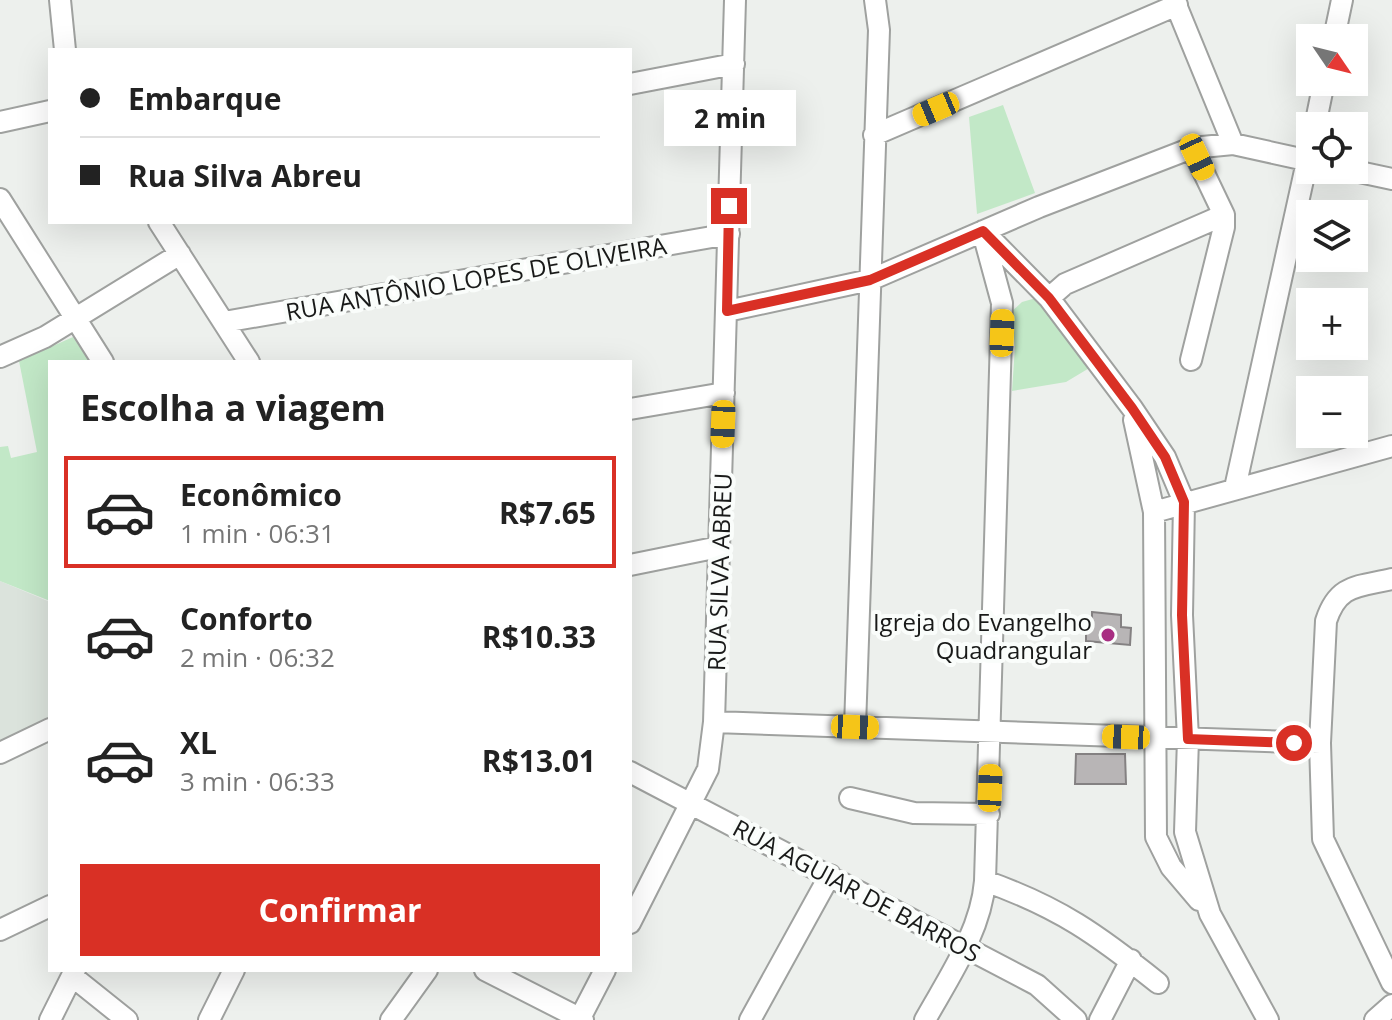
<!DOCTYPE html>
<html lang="pt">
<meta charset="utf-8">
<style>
:root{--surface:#fff;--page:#f6f6f6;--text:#222;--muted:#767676;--line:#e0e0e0;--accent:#d93025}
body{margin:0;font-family:"Open Sans",sans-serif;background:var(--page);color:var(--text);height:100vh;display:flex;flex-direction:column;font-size:30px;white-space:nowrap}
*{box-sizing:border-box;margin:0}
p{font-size:26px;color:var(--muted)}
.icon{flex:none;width:44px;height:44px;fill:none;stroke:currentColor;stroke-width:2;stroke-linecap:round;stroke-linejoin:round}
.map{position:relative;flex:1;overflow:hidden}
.panel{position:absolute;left:48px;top:360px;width:584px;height:612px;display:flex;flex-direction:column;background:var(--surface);border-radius:0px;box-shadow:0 8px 32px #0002}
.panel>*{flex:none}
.top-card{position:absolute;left:48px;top:48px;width:584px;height:176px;border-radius:0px;box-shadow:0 8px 32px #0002;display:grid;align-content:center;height:176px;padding:0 32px;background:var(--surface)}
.needle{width:52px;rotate:125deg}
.fabs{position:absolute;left:1296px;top:24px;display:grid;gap:16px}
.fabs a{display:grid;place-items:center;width:72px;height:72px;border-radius:0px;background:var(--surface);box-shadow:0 8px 32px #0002;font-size:40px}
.end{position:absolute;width:36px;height:36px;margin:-18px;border:10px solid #d93025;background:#fff;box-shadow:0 0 0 4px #fff}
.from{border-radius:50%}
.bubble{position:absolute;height:56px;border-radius:0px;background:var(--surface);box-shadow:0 8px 32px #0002;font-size:26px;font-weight:700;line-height:56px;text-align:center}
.car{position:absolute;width:24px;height:48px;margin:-24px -12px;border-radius:10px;box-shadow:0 0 6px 2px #0007;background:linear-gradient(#f5c518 24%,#345 0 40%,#f5c518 0 76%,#345 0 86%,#f5c518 0)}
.top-card b{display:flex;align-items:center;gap:28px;height:76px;font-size:30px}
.top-card b+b{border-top:2px solid var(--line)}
.top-card i{width:20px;height:20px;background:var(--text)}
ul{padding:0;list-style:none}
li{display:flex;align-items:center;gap:24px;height:112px;margin:0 16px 12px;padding:0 16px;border:4px solid transparent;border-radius:0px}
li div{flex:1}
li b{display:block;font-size:30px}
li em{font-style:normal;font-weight:700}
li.active{border-color:var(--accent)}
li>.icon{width:72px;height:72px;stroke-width:1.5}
h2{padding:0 32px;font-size:36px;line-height:96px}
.button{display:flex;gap:16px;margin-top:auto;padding:16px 32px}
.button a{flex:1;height:92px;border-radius:0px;background:var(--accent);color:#fff;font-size:32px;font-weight:700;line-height:92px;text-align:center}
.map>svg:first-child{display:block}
.built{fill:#dbe3dc}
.green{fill:#c2e8c7}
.building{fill:#b8b5b6;stroke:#848182;stroke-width:2}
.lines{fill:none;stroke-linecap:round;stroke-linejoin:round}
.minor-casing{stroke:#9fa19f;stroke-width:24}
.minor{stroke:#fff;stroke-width:20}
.route{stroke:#d93025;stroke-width:10}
.poi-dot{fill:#a82e82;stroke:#fafdfb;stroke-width:3}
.labels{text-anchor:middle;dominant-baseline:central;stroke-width:8;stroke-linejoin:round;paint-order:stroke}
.street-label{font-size:24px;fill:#191a19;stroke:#fafdfb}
.poi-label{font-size:24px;fill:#191a19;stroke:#fafdfb;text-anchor:end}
</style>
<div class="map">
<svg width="1392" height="1020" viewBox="0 0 1392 1020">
<rect width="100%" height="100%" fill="#edf0ed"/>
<path class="built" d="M0,581L50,602V721L0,746Z"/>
<path class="green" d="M1003,105L1035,193L977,214L969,117Z
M1036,298L1047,303L1091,367L1066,382L1012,391L1015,347L1011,312L1022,302Z
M73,337L90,362H50V601L0,581V447L8,446L11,458L37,452L19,361Z"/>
<path class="building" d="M1092,612L1121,615V627L1131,628L1130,645L1086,641V623H1092Z
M1076,754H1125L1126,784H1075Z"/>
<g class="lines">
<defs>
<path id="minor" d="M60,0L65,50
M1174,0L1233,144
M1334,38L1342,0
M630,84L734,64
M0,122L50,111
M1315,126L1324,82
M874,135L1177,5
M1350,170L1392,179
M0,199L103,362
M159,222L249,362
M983,231L1049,298L1132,408L1165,457L1184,502L1182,615L1188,739L1185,832L1210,914L1268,1020
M1049,298L1065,284L1224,215
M727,311L870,280L1039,207L1192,148L1233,144L1310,161
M224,322L729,234
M0,357L45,337L180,254
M1191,360L1224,227V215L1192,148
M630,409L724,393
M1134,420L1154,512L1156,837L1171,867L1199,900
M1235,488L1310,148
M1154,512L1392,446
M630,565L719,547
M1392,579C1357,587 1338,584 1326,621L1320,743L1323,839L1392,983
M714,722L1320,743
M855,727L879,30L875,0
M0,753L50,729
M630,772L1037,985L1076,1020
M850,798L914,813L989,814
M985,881C1059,907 1098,935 1158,983
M630,923L708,769L714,722L735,0
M0,930L50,906
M485,970L583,1020
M72,976L127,1020
M50,1020L75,970
M209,1020L234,970
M391,1020L427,970
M579,1020L605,970
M750,1020L830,875
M925,1020C949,977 981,931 985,881L1002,303L983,233
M1100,1020L1131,960
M1375,1020L1392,1005"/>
</defs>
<use href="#minor" class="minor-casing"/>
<use href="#minor" class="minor"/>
</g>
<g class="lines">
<path class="route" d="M729,206L727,311L870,280L983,231L1049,298L1132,408L1165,457L1184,502L1182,615L1188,739L1294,743"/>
</g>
<circle class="poi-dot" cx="1108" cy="635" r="8"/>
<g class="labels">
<g class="street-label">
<text transform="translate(476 278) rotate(-10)">RUA ANTÔNIO LOPES DE OLIVEIRA</text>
<text transform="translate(719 572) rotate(-88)">RUA SILVA ABREU</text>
<text transform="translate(857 890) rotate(28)">RUA AGUIAR DE BARROS</text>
</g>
<g class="poi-label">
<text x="1092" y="621">Igreja do Evangelho<tspan x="1092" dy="28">Quadrangular</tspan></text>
</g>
</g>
</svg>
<div class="fabs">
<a><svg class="needle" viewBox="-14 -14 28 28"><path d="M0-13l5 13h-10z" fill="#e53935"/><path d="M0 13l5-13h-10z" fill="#767676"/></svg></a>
<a><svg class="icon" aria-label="locate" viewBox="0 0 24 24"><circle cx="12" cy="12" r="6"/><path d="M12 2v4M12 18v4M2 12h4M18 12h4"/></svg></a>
<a><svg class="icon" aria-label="layers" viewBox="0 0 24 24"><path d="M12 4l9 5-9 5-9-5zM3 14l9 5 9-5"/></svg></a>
<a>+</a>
<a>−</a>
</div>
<i class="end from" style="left:1294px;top:743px"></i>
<i class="end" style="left:729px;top:206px"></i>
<div class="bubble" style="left:664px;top:90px;width:132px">2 min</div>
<i class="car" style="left:936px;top:109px;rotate:247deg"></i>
<i class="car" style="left:1197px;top:157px;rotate:155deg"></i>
<i class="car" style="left:1002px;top:333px;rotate:2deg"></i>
<i class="car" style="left:723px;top:424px;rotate:182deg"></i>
<i class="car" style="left:855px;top:727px;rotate:92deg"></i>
<i class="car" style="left:1126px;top:737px;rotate:272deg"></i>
<i class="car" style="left:990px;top:788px;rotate:2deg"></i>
<div class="top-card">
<b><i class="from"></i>Embarque</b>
<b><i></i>Rua Silva Abreu</b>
</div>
<section class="panel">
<h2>Escolha a viagem</h2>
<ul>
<li class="active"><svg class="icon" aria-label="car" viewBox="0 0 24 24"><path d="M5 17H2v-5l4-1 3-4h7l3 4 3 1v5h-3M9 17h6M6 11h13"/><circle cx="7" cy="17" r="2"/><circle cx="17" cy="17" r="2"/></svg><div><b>Econômico</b><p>1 min · 06:31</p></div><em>R$7.65</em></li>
<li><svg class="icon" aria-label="car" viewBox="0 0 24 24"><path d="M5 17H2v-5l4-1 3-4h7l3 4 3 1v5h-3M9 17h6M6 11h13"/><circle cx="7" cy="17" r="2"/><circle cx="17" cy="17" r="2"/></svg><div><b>Conforto</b><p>2 min · 06:32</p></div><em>R$10.33</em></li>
<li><svg class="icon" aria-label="car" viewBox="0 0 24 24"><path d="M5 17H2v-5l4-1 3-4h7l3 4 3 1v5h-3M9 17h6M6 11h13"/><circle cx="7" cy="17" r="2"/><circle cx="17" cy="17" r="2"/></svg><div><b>XL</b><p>3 min · 06:33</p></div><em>R$13.01</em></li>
</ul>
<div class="button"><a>Confirmar</a></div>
</section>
</div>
